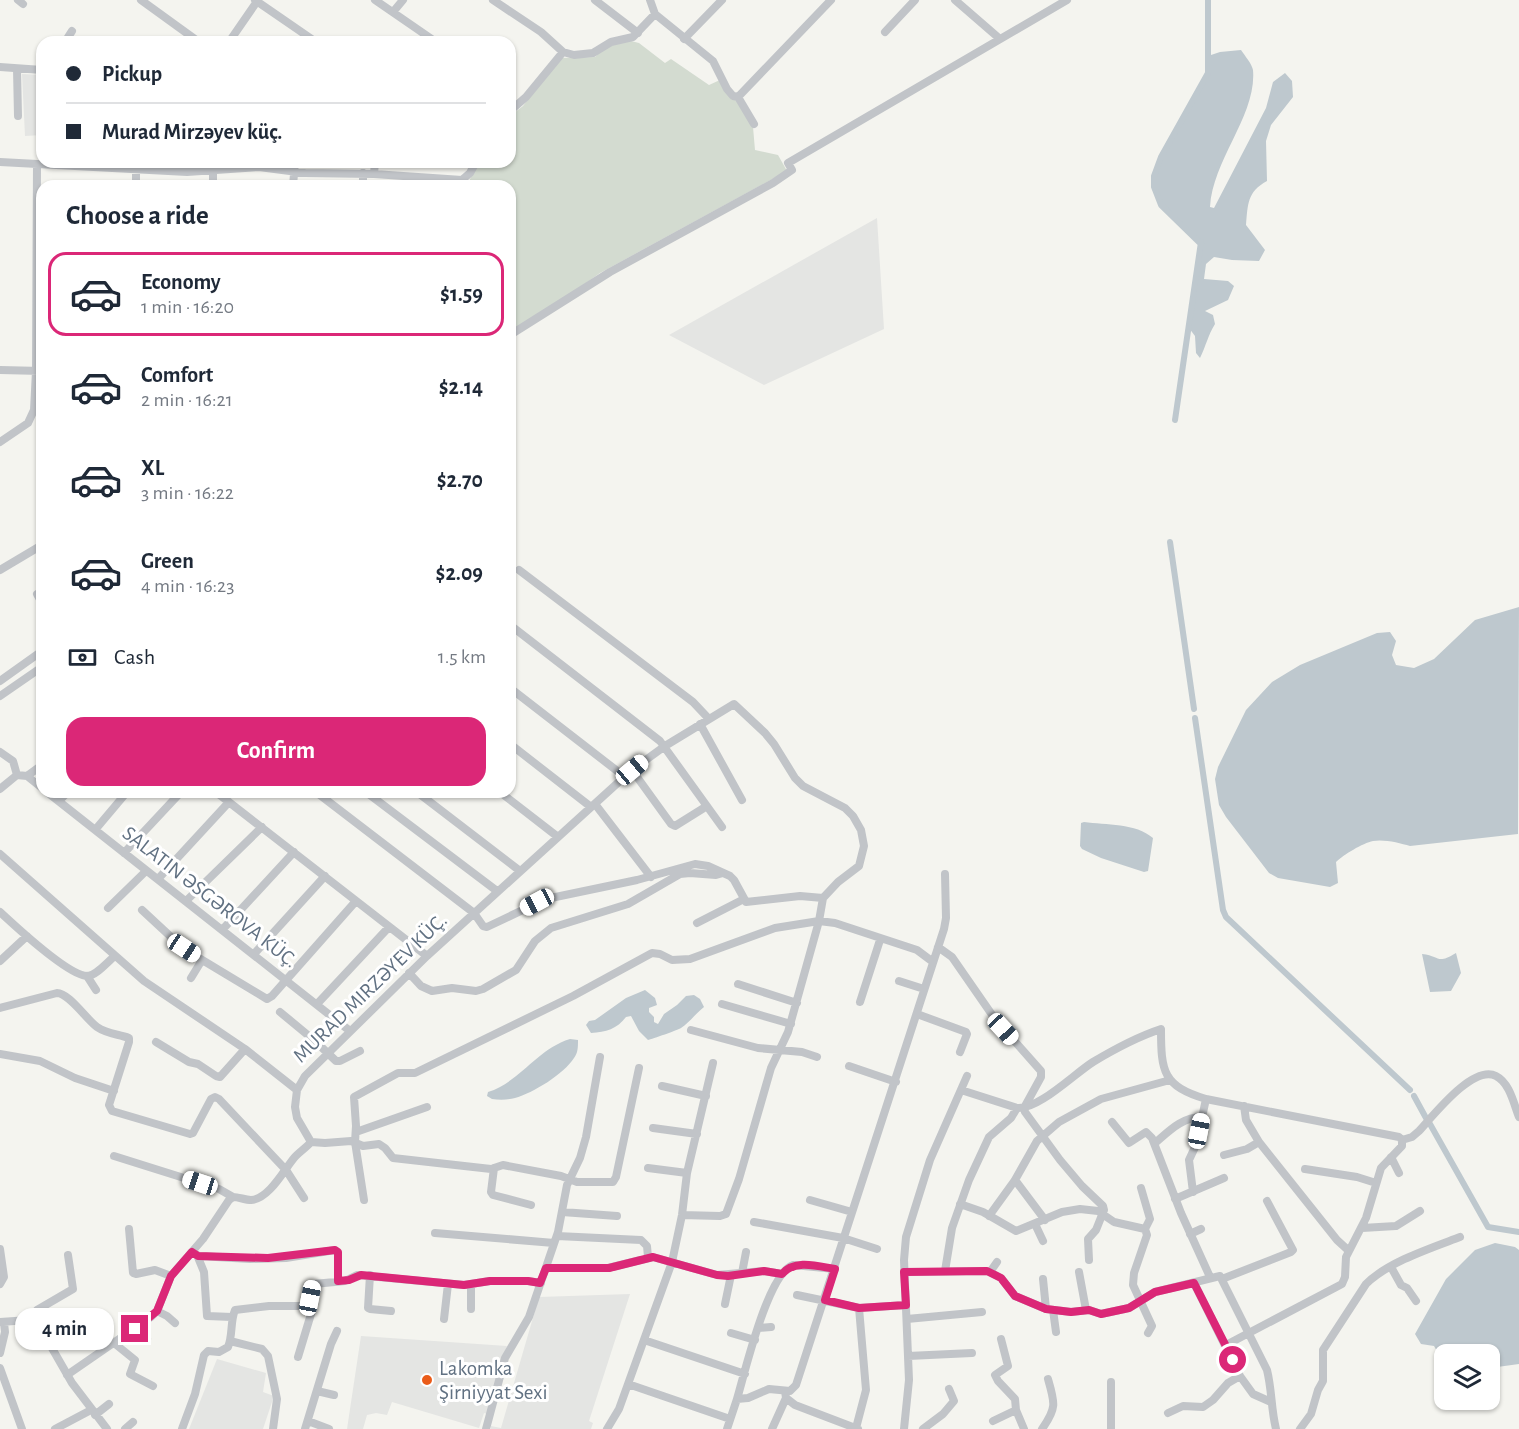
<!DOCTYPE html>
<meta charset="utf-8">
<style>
:root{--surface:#fff;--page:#f6f6f7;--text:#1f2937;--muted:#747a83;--line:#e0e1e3;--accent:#db2777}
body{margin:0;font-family:"Alegreya Sans",sans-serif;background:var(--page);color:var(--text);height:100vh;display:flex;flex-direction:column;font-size:22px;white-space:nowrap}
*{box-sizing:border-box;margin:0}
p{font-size:20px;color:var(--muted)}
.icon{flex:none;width:33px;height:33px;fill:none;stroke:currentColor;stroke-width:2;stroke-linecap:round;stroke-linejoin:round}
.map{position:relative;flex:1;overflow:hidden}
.side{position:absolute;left:36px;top:180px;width:480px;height:618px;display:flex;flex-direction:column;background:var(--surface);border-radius:18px;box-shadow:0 2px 4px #0004}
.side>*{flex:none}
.hud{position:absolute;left:36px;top:36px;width:480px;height:132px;border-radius:18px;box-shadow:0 2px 4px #0004;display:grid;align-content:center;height:132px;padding:0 30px;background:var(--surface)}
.tools{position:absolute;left:1434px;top:1344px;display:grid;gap:12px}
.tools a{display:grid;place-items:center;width:66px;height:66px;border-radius:12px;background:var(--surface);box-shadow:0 2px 4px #0004;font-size:30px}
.end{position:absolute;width:27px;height:27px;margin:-14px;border:8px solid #db2777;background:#fff;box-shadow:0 0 0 3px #fff}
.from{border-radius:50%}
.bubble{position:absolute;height:42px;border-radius:18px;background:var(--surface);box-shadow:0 2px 4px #0004;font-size:20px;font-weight:700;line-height:42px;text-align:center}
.car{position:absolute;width:18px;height:36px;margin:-18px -9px;border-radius:8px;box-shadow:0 0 4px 2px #0007;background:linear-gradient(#fff 24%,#345 0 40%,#fff 0 76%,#345 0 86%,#fff 0)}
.hud b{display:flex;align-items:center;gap:21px;height:57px;font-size:22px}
.hud b+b{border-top:2px solid var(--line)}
.hud i{width:15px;height:15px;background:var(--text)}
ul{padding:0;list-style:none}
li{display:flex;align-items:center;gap:18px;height:84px;margin:0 12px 9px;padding:0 18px;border:3px solid transparent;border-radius:18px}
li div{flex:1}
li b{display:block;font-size:22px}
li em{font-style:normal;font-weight:700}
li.active{border-color:var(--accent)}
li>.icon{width:54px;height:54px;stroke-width:1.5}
h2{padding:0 30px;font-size:27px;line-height:72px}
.pay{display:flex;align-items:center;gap:15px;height:66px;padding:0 30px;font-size:22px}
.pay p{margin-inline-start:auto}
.primary-button{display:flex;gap:12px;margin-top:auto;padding:12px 30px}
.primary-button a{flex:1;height:69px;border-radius:18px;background:var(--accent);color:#fff;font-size:24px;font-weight:700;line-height:69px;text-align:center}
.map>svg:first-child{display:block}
.built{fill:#e4e5e3}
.green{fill:#d3dbd0}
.water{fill:#bec8ce}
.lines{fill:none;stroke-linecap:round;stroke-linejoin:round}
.canal{stroke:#bec8ce;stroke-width:6}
.minor{stroke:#c1c4c8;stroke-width:8}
.route{stroke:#db2777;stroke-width:8}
.poi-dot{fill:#ea5c19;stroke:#fff;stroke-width:2}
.labels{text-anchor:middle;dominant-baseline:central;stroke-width:6;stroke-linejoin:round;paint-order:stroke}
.street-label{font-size:21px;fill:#617182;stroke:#fff}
.poi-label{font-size:21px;fill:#617182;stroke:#fff;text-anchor:start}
</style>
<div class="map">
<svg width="1519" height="1429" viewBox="0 0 1519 1429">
<rect width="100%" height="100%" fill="#f4f4ef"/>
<path class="built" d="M22,74L42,75V135L25,136Z
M877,218L884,329L764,385L669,335Z
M630,1294L589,1421L593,1423L591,1429H491V1426L501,1428L539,1297Z
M361,1336L507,1346L487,1414L484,1413L479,1428L392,1402L387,1415L376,1413L367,1415L363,1429H347Z
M217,1359L266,1373L263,1392L274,1396L263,1429H189Z"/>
<path class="green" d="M631,41L639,43L665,63L671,59L709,85L720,80L731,99L738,101L753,127L755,150L778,155L787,171L600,273L552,307L510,333V186H442L441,183L469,181L479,162H510V116L523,106L559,58L595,57L605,47L614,44Z"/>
<path class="water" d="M1241,50C1245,56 1252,64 1253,70C1257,115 1213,159 1210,207L1214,208L1266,108L1273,82L1285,73L1292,81L1293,97L1271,125L1266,141L1267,181C1247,192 1248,204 1246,225L1265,250L1259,261L1232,260L1214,257L1206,264L1204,279L1228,281L1234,286L1228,300L1205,311L1213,315L1215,324C1208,335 1206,346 1200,358L1196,353L1195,336L1189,328L1201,244C1190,233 1168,216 1161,205C1131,156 1213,104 1208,56L1220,52Z
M1519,607L1518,834L1410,846C1400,843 1384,839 1373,841C1363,843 1343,855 1336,862L1338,883L1330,887L1278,878L1269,873L1226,817L1219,805L1215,779L1218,767L1246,710L1272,682L1300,665L1377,633L1390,632L1396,641L1392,655L1396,665L1414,668L1434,659L1475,620Z
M1084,822C1106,825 1136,823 1153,838L1148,871L1144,872L1101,858L1082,849L1080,846L1081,823Z
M1456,953L1461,973L1451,991L1430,992L1422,954C1441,956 1436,965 1456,953Z
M645,990L655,998L657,1005L649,1008V1012L654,1017V1022L658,1024L664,1014L677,1005L686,996L694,995L700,999L704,1007C695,1014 689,1023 681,1028C678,1030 652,1039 648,1040L639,1031L631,1016L626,1017C617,1029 606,1032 591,1033L586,1025L589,1021L595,1020L626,998Z
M570,1039L578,1040C578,1047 578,1053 574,1058C564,1074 533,1093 515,1098C508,1100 499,1100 492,1099L487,1096L488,1092C520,1082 537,1049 570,1039Z
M1495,1243L1515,1247L1519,1250V1364L1490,1368V1354H1444V1363L1434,1346L1421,1344L1415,1334L1446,1279L1475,1250Z"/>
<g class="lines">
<path class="canal" d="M1201,244L1161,205L1154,187V176L1161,157L1208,73V0
M1175,420L1201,242
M1170,542L1194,709
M1195,718L1223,910L1226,917L1410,1090
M1414,1096L1426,1118
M1430,1124L1488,1227L1519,1232"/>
<path class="minor" d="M18,0L23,4
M141,0L199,42
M255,0L316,42
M375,0L436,42
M493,0L541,32L563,52
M595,0L638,33
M650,0L655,14L713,61L727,89L733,96L738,97L754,124
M955,0L1000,39
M393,12L403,0
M885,32L915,0
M684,39L722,0
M65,42L72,31
M229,42L258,0
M0,67L42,70
M17,69L18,116
M738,97L831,0
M510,111L526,97L563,52L574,55L593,53L611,42L633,37L655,14
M0,162L187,172L259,167L305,173L374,174L462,180L470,173L476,162
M374,174L375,162
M136,186V170
M213,186V171
M293,186L295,162
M363,186V173
M510,335L610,272L773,183L792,170L788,163L1067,0
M0,370L42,371
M0,442L28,423L34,410L36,371L37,164
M0,570L42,545
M519,570L693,702L709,719
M37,594L42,603
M510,625L660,741L722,827
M0,681L42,651
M510,688L625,777
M0,696L42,667
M700,724L742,800
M510,744L591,807
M0,752L13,761L17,775L27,776L42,788
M632,770L671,824L675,826L707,806
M27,776L42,765
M0,789L17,775
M47,792L350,1031
M216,792L427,956
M316,792L474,913L483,926L487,927L546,899L637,880L695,864L708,866L730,876L734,880L746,902L800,896L823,898
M366,792L497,891
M417,792L520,871
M500,792L558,837
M59,801L68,792
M595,804L651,877
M95,830L127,792
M124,853L181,792
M0,854L144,981L245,1049L297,1090
M158,879L229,802
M186,901L262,827
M108,908L146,871
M142,910L184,949L267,999L272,996L356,901
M0,912C14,925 70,977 88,976C97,975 108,961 115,956
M697,923L744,899
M223,929L294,852
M938,947L952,957L995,1019L1041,1071V1077L1024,1108L1025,1112L1060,1160L1082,1186L1103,1206L1104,1210L1096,1230L1088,1239L1089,1260
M254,954L325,876
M0,961L27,936
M409,973L421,986L432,991L452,988L476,991L483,989L516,970L535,941L551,928L628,904L680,874L690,873L716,875L723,873
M87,976L96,990
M191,978L202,960
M899,981L924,989
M738,984L797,1003
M860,1002L880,940
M318,1003L389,927
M722,1004L791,1024
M0,1008L57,993C69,993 86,1019 97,1027C107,1034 118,1034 129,1038V1042L109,1105L112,1111L190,1134L193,1133L211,1099L215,1097L219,1099L286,1170L304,1198
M280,1012L315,1041L336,1061H340L360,1051
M917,1014L966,1032L967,1034L960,1052
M691,1030L758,1048L802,1052L817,1057
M156,1042L189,1062L198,1064L216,1076L220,1077L245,1049
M0,1054L40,1061L75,1078L114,1091
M849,1066L896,1082
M662,1086L706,1096
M961,1090L1017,1108C1038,1110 1074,1074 1093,1062C1113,1050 1137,1037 1161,1029C1161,1072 1163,1086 1206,1099L1399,1137L1402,1140L1412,1137L1419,1131C1433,1116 1473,1064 1496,1076C1510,1083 1514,1105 1519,1117
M1244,1106L1246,1120L1259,1142L1337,1240L1349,1251
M1112,1122L1129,1143L1146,1132L1152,1138L1181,1213L1210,1277
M653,1128L697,1134
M356,1132L427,1107
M311,1142L325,1143L351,1141L363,1146L379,1144L385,1148L393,1158L491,1169L503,1165L561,1176L577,1182H613L616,1177L639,1068
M1155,1143C1169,1131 1182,1117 1202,1117
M1224,1155L1247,1149L1259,1142
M114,1156L219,1189L233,1197
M1391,1157L1399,1173
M494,1168L491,1192L493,1195L531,1205
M648,1168L687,1173
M1305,1169L1357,1177L1376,1183
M1015,1180L1045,1220
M1141,1188L1150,1219L1145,1229
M1193,1192L1189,1160L1196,1145L1206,1099
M1175,1199L1224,1178
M364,1200L355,1142L356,1126L354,1097L398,1073H415L573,996L652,953L660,954L672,960L690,959L775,928L819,921L835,923L917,950L933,962
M810,1200L852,1212
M960,1204L983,1212L1016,1231L1062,1212L1080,1209L1098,1211L1114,1222L1145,1229L1147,1235L1134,1273L1133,1285L1152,1326L1148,1333
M562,1212L617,1216
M989,1216L1015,1180L1037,1141L1059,1122L1101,1099L1170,1080
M754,1222L843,1238L877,1249
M1035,1224L1043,1241
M1362,1228L1396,1226L1420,1211
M129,1229L133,1273L136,1274L155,1270L171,1276
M435,1233L554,1243
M1190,1234L1201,1229
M557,1236L641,1240L647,1246L648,1257
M0,1249L4,1277L0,1284
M197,1255L204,1272L207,1316L232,1317
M199,1256L250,1259L286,1258L335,1250L338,1253V1281
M1391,1267L1401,1285L1407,1288L1416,1301
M546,1268H608L653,1257L717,1275L764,1271L782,1274
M945,1271L952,1228L969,1180L989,1137L1011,1118L1017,1108
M904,1272L987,1271L1001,1278L1015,1296L1046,1309L1071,1312L1089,1310L1101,1314L1129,1308L1155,1292L1220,1276L1267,1370C1272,1390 1271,1409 1276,1429
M990,1272L997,1262
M1079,1272L1086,1310
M742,1273L746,1252
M370,1275L368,1308L370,1309L391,1311
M1043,1279L1046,1309
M1222,1279L1291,1252L1293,1250L1267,1201
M1194,1283L1240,1376L1253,1394L1271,1402
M797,1295L859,1308L906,1305
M725,1304L731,1275
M471,1309V1285
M1053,1310L1056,1332
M157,1311L167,1316L175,1323
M444,1319L448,1284
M907,1319L982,1312
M29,1320L37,1310L73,1289L68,1255
M0,1322L29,1320L41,1329L72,1383L107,1429
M759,1328L771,1327
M135,1329L147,1339
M731,1333L755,1340
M1001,1339L1008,1366L995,1375L998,1381L1015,1399L1016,1410L1024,1429
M644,1340L745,1374
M230,1341L262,1349L268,1356L277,1399L273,1429
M114,1343L135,1360L130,1374L153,1386
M1226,1345L1342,1284L1345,1277L1346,1257L1366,1218L1381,1168L1402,1146V1140
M0,1353L5,1332L4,1323
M908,1356L972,1353
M298,1357L311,1314L309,1306
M0,1368L22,1429
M67,1375L151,1317L157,1311L171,1276L203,1239L229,1200L233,1197C239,1197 245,1200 251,1200C269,1199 284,1170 294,1158C299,1152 306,1148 311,1142L297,1118L295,1107L297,1090L305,1076L427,956L632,770L665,746L734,704L765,733L774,744L795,778L803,786L845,808L853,816L861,830L864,846L859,866L838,882L823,898L819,921L788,1032L771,1068L739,1179L726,1214L720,1216L682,1215
M628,1384L730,1419
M317,1391L334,1395
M785,1391L786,1398L795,1405L858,1429
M737,1399C745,1372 768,1273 793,1265L835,1269
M1168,1413L1183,1406L1203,1407L1213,1400L1228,1383L1240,1376
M95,1415L109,1404
M308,1421L329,1429
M993,1421L1016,1410
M856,1428L866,1390L859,1308
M55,1429L91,1410
M125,1429L133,1422
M182,1429L195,1394L204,1355L208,1351L219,1352L228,1347C233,1335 230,1322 235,1310L269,1306H309L314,1284L345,1281L357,1275L464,1285L490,1281H528L541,1283
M305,1429L331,1344L337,1331
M486,1429L505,1358L529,1317L558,1232L567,1185L580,1158L586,1137L600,1057
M607,1429L619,1409L672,1262L682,1215L687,1173L713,1063
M727,1429L737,1399L748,1398L769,1389L790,1391L796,1385L944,929L946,918L945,874
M772,1429L786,1398
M904,1429L909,1380L904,1260L906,1237L930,1160L967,1076
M923,1429L943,1414L954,1401L949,1389
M1042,1429C1057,1408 1055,1403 1048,1379
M1111,1429V1382
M1300,1429L1311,1414L1318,1390L1323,1381V1350L1366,1284C1388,1262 1431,1248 1460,1237"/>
</g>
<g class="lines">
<path class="route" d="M135,1329L157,1311L171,1276L192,1252L198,1256L268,1258L335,1250L338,1252V1281L349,1280L361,1275L464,1285L490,1281H528L540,1283L546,1268H609L653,1257L717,1275L728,1276L764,1271L782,1274C795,1259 817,1266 835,1269L825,1300L859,1308L906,1305L904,1272L987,1271L1001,1278L1015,1296L1046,1309L1071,1312L1089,1310L1101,1314L1129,1308L1155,1292L1194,1283L1233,1360"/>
</g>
<circle class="poi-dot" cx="427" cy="1380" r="6"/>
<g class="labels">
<g class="street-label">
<text transform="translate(210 897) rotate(38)">SALATIN ƏSGƏROVA KÜÇ.</text>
<text transform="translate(370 988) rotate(-44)">MURAD MIRZƏYEV KÜÇ.</text>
</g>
<g class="poi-label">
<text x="439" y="1368">Lakomka<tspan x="439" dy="24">Şirniyyat Sexi</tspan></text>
</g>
</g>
</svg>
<div class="tools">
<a><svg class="icon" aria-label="layers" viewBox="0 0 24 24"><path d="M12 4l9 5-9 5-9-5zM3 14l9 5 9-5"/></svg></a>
</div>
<i class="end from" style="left:1233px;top:1360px"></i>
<i class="end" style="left:135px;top:1329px"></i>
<div class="bubble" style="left:15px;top:1308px;width:99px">4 min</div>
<i class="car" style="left:632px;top:770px;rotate:50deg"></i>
<i class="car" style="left:537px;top:902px;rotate:242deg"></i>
<i class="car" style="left:184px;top:948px;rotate:123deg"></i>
<i class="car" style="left:1003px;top:1029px;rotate:137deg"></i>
<i class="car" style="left:1199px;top:1131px;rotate:11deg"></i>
<i class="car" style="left:200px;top:1183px;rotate:288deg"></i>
<i class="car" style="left:310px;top:1298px;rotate:11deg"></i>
<div class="hud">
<b><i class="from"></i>Pickup</b>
<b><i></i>Murad Mirzəyev küç.</b>
</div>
<section class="side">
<h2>Choose a ride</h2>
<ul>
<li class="active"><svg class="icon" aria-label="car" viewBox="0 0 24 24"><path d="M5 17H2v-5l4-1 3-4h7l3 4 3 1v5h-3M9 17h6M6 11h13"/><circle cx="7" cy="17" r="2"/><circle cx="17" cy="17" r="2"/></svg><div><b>Economy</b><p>1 min · 16:20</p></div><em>$1.59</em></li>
<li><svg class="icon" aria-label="car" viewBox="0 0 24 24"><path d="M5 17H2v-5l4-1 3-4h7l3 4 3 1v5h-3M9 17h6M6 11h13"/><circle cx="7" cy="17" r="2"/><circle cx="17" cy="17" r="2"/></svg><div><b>Comfort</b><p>2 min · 16:21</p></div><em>$2.14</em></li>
<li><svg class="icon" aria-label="car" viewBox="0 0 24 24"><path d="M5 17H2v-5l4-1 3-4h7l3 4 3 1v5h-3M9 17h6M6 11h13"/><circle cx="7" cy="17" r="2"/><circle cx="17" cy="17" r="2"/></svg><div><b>XL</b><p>3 min · 16:22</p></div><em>$2.70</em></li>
<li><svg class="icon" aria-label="car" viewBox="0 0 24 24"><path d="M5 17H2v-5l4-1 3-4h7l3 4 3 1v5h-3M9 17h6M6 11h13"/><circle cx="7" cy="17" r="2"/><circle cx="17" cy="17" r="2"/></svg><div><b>Green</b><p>4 min · 16:23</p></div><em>$2.09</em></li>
</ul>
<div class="pay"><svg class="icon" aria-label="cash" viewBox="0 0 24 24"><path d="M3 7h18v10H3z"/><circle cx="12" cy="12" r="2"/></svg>Cash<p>1.5 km</p></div>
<div class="primary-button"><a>Confirm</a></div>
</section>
</div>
